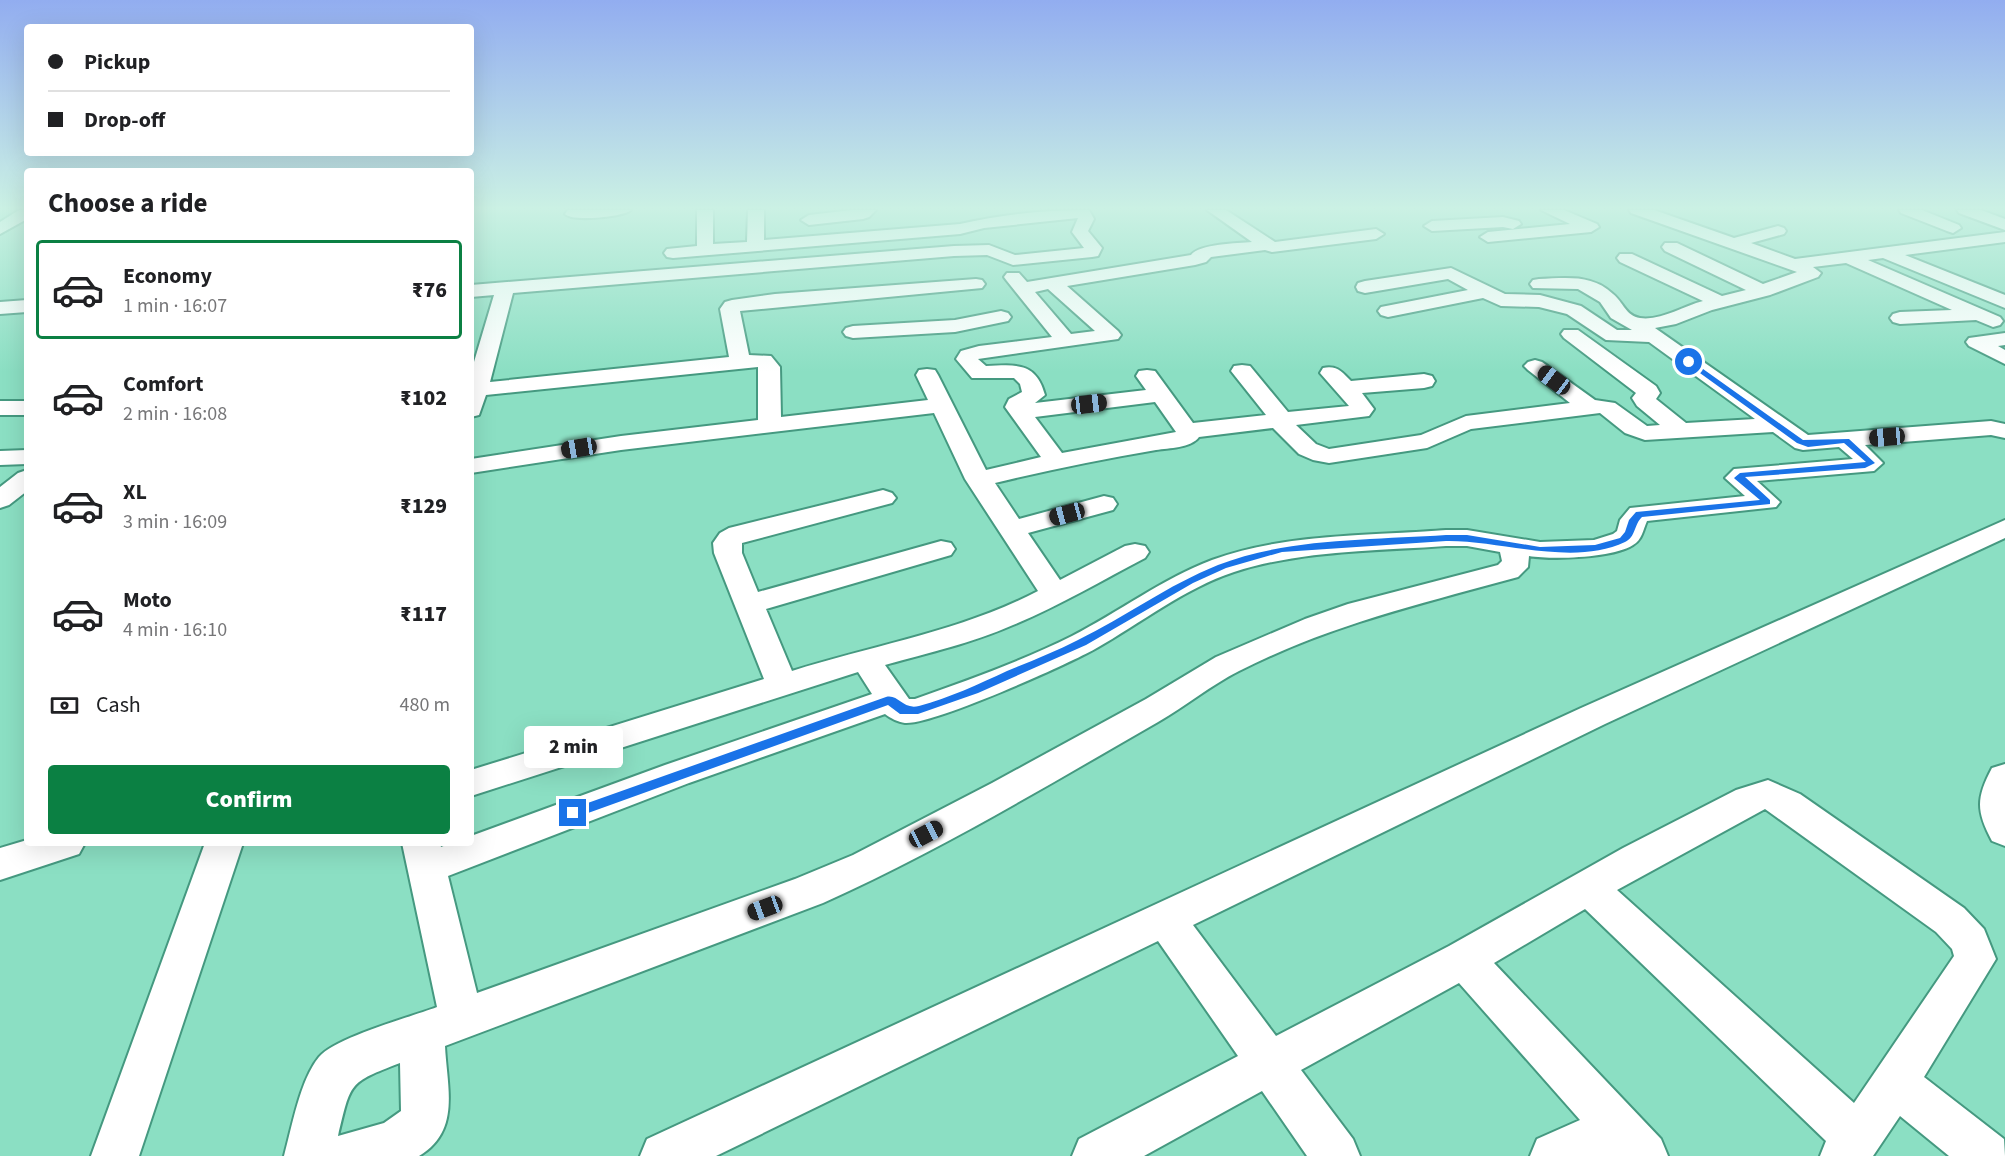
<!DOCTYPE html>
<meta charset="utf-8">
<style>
:root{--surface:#fff;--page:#f2f2f2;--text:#202124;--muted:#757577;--line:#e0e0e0;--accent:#0b8043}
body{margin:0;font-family:"Source Sans 3",sans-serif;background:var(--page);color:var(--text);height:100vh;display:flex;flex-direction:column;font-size:22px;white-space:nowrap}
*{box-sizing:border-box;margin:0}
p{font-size:20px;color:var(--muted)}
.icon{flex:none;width:33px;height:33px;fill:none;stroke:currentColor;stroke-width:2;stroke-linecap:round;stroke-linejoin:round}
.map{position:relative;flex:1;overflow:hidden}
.details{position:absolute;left:24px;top:168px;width:450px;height:678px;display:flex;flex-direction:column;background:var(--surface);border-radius:6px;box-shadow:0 6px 24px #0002}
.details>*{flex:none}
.guide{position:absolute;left:24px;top:24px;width:450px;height:132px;border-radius:6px;box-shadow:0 6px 24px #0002;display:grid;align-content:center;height:132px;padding:0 24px;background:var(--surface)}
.end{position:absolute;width:27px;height:27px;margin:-14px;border:8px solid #1a73e8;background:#fff;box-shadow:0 0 0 3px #fff}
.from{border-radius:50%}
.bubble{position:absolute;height:42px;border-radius:6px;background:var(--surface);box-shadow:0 6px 24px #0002;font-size:20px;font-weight:800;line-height:42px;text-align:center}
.car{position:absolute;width:18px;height:36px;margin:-18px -9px;border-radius:8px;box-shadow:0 0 4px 2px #0007;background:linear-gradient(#222 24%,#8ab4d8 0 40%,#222 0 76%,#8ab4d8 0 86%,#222 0)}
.guide b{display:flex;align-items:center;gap:21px;height:57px;font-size:22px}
.guide b+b{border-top:2px solid var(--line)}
.guide i{width:15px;height:15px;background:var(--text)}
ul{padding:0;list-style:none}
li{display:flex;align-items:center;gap:18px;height:99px;margin:0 12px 9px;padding:0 12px;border:3px solid transparent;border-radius:6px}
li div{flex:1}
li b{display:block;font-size:22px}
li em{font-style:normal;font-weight:800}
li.selected{border-color:var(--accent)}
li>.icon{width:54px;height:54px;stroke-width:1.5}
h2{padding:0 24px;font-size:27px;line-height:72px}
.pay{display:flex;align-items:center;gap:15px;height:66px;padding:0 24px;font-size:22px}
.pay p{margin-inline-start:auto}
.button{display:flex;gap:12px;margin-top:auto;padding:12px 24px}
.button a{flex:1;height:69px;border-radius:6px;background:var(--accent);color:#fff;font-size:24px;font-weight:800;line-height:69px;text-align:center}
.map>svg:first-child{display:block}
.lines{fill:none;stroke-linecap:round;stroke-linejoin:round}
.minor-casing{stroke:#459980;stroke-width:4}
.minor{fill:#fff;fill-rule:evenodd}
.route{fill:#1a73e8}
</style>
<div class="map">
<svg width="2005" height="1156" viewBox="0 0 2005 1156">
<rect width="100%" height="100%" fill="#8bdfc3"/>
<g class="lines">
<defs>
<path id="minor" d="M19,210H27V219L0,234V222Z
M568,210H631C623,217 572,222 565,214Z
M697,210H713V244L747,242L748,210H764V240L960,224C1002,214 1046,210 1089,210L1094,219L1088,231L1102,248L1098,256L1092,257L1013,265L987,255L954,256L513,293L490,382L729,357L720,309L725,302L732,300L775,294L976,279L982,280L985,284L982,288L740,311L749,355L771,356L780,367L781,417L928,400L916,375L919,370L927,369L935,370L938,375L986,470L1041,457L1005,407L1009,399L1022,392L1020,384L1014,378H972L956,359L961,351L979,346L1052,337L1007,281L1004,277L1007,273H1019L1027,282L1191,255C1199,244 1238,243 1252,242L1207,210H1226L1275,242L1376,229L1384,234L1376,239L1272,252L1265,250L1211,257L1206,262L1195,265L1067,286L1118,331L1121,335L1118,339L978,359L986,366C1015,365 1036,361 1045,395L1035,403L1146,390L1136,376L1139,371L1147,370L1155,371L1193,423L1266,415L1231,371L1234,366L1242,365L1250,366L1288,412L1349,406L1320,373L1323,368C1337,365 1342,372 1351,381L1424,374L1432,376L1435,381L1432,386L1424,388L1362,393L1374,409L1369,416L1296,425L1316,444L1329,449L1421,435L1466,416L1570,403L1528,370L1524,366L1528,362L1535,360L1542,362L1595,400L1615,403L1647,426L1660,425L1637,406L1632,398L1636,393L1564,338L1561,334L1564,330H1578L1656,386L1660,393L1656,399L1686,423L1755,419L1649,342L1606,340L1567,314L1539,307L1501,306L1483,298L1388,317L1381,315L1378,311L1381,307L1468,290L1448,279L1365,293L1358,291L1356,287L1358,283L1365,281L1451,268L1505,294L1540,295L1581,306L1617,330H1632L1611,318L1600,302L1578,289L1533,288L1530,284L1533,280L1539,279C1566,278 1592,274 1613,294C1623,302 1626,316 1640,318C1661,321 1683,306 1703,301L1620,262L1617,258L1620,254H1632L1722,296L1746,290L1665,251L1662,247L1665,243H1677L1763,284L1797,272L1631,213L1629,210H1654L1734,238L1778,226L1784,228L1786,231L1784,234L1751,243L1795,259L2005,232V242L1905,255L2005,295V308L1883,258L1868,260L2000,317L2003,321L2000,325L1993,327L1976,320L1900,324L1893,322L1890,318L1893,314L1900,312L1952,310L1846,263L1813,267L1821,273L1818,277L1770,295L1712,310L1676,324L1655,328L1808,435L1991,421L2005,424V438L1991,435L1865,445L1883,463L1874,471L1757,481L1780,502L1776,507L1647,521C1643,530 1642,540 1633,545C1613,558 1553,560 1529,556L1528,567L1518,577C1423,603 1327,626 1239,671C1211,685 1186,706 1158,722C1048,785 939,851 823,903L445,1046C447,1088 461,1131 419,1156H284C292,1127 300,1080 319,1057C336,1037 411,1017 437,1007L402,843H440L441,847L451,843H471V836L665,765L872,694L858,672L471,796V770L764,679L714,553L713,543L720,533L729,528L883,490L892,493L896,498L892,503L742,543V553L758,592L941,541L951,543L955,549L951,555L766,609L792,671C874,645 962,631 1038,591L965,479L934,413L621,450L471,473V459L621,436L758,420V367L486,395L479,415L471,417V372L494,295L471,297V285L954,246L989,245L1015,255L1084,248L1072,232L1078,218L984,228L960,234L673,258L667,257L664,253L667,249L697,246ZM1048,289L1095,331L1071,334L1035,292ZM1155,402L1176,432L1062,453L1035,417ZM1600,413L1625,433L1645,440L1773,432L1795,448L1803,450L1839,447L1853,459L1734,469L1725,478L1745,496L1630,508L1620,520L1617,531L1613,534L1594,540L1540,542L1467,530H1446C1369,536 1286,533 1212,560C1162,579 1119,612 1072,636C1022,661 968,680 915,699H909L885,665C928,653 972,643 1013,625C1059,606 1101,581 1145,558L1149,552L1145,546L1135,544L1125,546L1060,580L1028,533L1113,510L1117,504L1113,498L1104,496L1019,519L995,483C1049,470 1102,459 1156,450C1169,448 1191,448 1199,437L1273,428L1299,454L1313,460L1329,463L1427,448L1471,429ZM1446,546H1467L1500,552L1502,561L1498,565L1348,604L1305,619L1216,657L1146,699L992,783L853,855L795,879L477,993L448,876L689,783L885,714C890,718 898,722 905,723C933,725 1066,665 1095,649C1141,623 1185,588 1234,572C1302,550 1376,551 1446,546ZM400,1063L401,1111L384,1123L338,1136C351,1082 348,1083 400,1063Z
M852,210H876L869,217L863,219L809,225L801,220L809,215Z
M1541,210H1564L1597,224L1599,227L1591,232L1488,242L1480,237L1488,232L1570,224Z
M1899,210H1922L1959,225L1961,228L1953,233L1947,231L1901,213Z
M1957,210H1981L2005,219V230L1959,213Z
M1503,217L1519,221L1521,224L1513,229L1503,227L1432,231L1424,226L1432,221Z
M27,300V312L0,314V302Z
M1001,311L1008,313L1011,317L1008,321L955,332L853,338L846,336L843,332L846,328L853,326L955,320Z
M2005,333V345L1998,346L2005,350V364L1969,346L1966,342L1969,338Z
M0,401H27V415H0Z
M27,450V464L0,465V451Z
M27,470V491L9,505L0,508V487L18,473Z
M2005,520V538L1605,724L1193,925L1276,1036L1449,946L1623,848L1736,790L1768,780L1800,794L1964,908L1984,929L1996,959L1924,1077L2004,1139L2005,1156H1949L1900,1116L1873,1156H1820L1826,1141L1585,909L1494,963L1661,1139L1668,1156H1530L1537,1139L1580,1120L1459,983L1301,1070L1353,1139L1360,1156H1307L1262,1091L1144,1156H1072L1079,1139L1238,1056L1158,941L716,1156H640L647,1139L1581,708ZM1765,809L1936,932L1952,949L1954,956L1854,1103L1617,890Z
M2005,764V846L1992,841C1976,811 1976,798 1992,768Z
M27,840V843H85L79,854L0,880V848Z
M205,843H243L139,1156H91Z"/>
</defs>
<use href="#minor" class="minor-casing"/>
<use href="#minor" class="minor"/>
</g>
<linearGradient id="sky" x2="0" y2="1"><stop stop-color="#92adf0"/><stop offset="0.56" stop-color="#cbf1e4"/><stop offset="1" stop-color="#cbf1e4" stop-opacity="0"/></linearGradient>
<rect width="2005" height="372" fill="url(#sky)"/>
<path class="route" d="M1689,359L1803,440L1849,439L1875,463L1865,468L1745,477L1770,500V504L1642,517C1634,524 1636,537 1625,542C1573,567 1500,540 1446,541L1282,552L1226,568L1193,583L1086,645L978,693L918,714H900L888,705L577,817L573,818L567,813L568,810L886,697C899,694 902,710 919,706C949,698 979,684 1007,671C1031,661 1055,652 1078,640C1125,617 1168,585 1218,565C1286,538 1373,540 1446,535H1467L1540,547L1595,545L1620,538L1625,532L1629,520L1636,512L1760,500L1735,479L1734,478L1740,473L1866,462L1844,443L1808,447L1797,443L1686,363Z"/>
</svg>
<i class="end from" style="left:1689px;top:362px"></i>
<i class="end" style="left:573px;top:813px"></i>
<div class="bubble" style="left:524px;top:726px;width:99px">2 min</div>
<i class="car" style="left:1554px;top:380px;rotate:307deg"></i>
<i class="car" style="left:1089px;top:404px;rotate:83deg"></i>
<i class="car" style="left:1887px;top:437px;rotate:265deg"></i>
<i class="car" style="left:579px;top:448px;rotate:261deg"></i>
<i class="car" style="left:1067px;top:514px;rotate:255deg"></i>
<i class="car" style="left:926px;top:834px;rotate:62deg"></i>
<i class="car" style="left:765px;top:908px;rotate:250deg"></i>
<div class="guide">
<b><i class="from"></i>Pickup</b>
<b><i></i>Drop-off</b>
</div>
<section class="details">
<h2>Choose a ride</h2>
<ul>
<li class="selected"><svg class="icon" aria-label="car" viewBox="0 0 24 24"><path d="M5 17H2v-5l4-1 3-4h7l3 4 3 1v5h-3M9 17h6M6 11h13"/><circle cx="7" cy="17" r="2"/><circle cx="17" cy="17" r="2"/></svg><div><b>Economy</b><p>1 min · 16:07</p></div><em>₹76</em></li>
<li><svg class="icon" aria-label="car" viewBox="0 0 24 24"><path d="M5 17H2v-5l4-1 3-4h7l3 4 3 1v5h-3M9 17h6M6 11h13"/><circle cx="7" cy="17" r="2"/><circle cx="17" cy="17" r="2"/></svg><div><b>Comfort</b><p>2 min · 16:08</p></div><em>₹102</em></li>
<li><svg class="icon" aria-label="car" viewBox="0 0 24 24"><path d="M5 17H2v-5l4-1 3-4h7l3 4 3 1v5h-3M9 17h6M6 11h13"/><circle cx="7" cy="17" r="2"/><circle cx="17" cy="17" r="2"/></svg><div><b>XL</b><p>3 min · 16:09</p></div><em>₹129</em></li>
<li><svg class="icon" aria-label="car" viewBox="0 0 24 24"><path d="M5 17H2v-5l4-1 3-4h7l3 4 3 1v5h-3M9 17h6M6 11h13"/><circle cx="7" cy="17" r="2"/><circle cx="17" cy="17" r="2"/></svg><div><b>Moto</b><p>4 min · 16:10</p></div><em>₹117</em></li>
</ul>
<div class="pay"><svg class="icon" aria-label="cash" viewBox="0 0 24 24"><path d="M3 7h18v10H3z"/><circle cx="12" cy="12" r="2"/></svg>Cash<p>480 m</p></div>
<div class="button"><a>Confirm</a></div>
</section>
</div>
